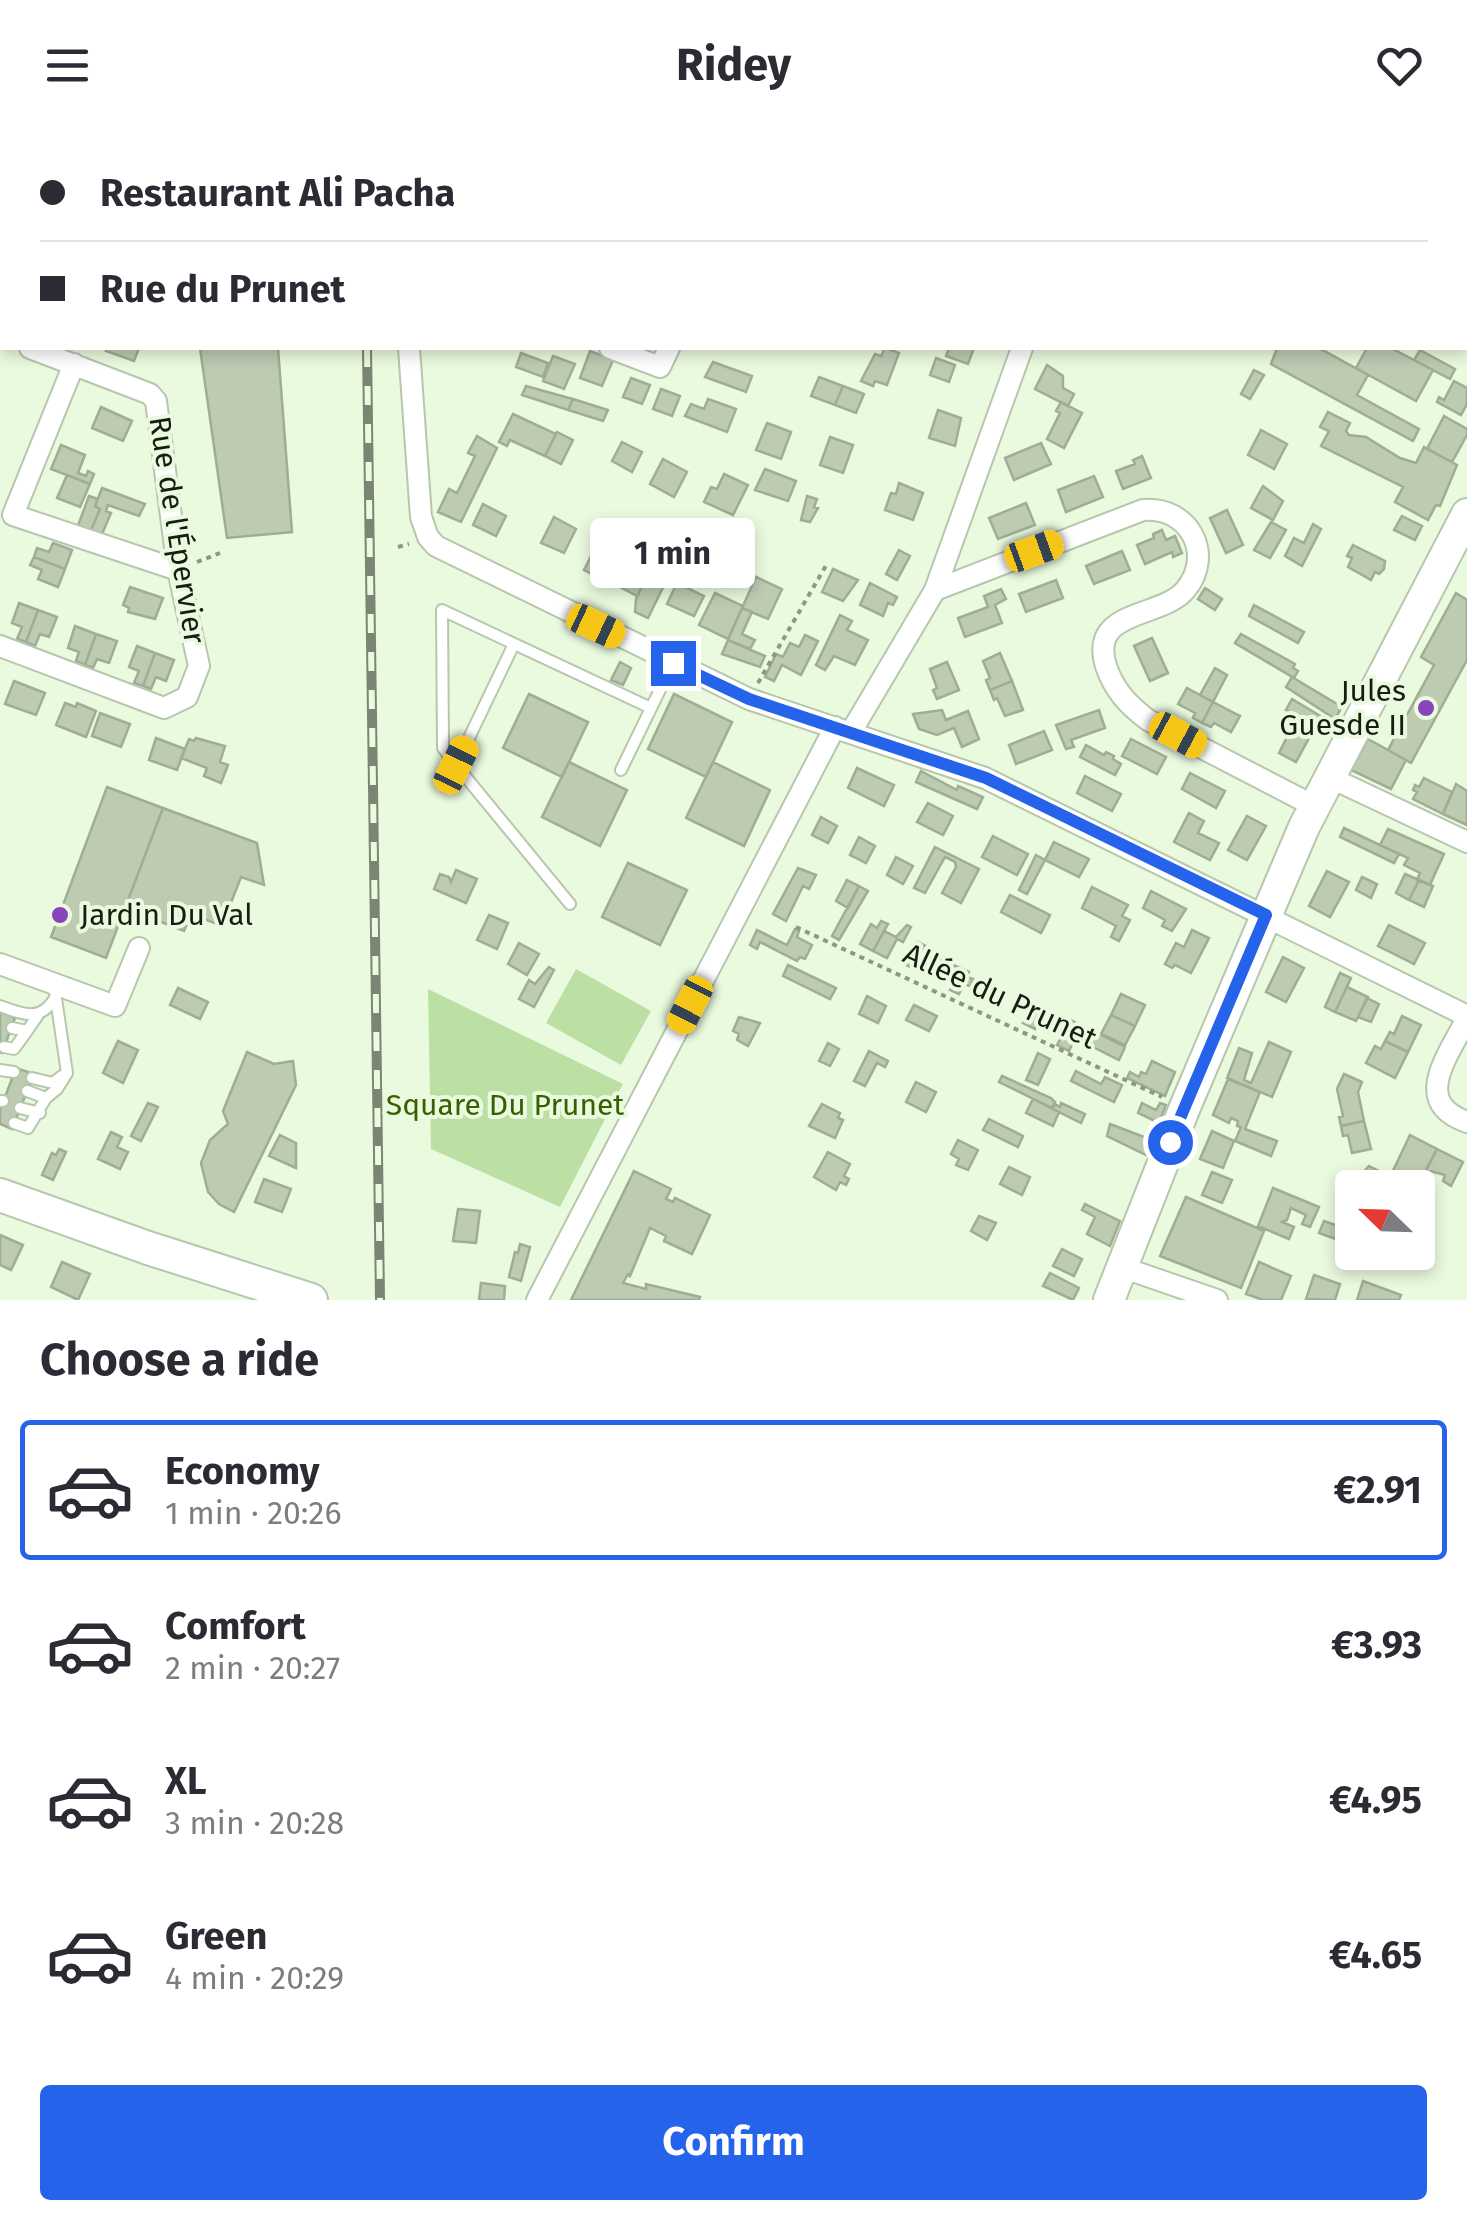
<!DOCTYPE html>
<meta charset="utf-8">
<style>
:root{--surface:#fff;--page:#f2f2f3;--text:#2b2b33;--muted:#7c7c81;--line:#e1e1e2;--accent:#2563eb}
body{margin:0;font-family:"Fira Sans",sans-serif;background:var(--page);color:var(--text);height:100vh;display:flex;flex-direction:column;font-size:38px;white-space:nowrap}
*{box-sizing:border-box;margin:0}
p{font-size:32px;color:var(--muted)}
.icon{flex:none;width:55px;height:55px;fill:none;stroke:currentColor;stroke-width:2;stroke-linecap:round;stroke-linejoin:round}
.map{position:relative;height:1170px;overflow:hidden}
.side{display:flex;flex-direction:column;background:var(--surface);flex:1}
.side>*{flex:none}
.hud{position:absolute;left:0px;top:0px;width:1468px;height:220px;box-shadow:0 5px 15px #0003;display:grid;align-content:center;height:220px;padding:0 40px;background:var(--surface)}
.needle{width:65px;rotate:293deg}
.buttons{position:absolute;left:1335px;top:1040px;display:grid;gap:20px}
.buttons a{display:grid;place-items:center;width:100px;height:100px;border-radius:10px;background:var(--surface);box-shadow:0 5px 15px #0003;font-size:50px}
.end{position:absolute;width:45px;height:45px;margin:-22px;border:12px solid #2563eb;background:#fff;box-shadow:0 0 0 5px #fff}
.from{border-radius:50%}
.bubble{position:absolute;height:70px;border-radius:10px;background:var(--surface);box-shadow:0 5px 15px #0003;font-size:32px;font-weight:700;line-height:70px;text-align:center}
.car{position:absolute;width:30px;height:60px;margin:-30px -15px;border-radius:12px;box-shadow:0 0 8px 2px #0007;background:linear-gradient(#f5c518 24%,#345 0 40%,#f5c518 0 76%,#345 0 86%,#f5c518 0)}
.hud b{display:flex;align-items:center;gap:35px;height:95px;font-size:38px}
.hud b+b{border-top:2px solid var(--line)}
.hud i{width:25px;height:25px;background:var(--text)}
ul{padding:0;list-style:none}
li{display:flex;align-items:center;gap:30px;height:140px;margin:0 20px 15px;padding:0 20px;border:5px solid transparent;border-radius:10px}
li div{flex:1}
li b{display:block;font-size:38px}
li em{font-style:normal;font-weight:700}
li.active{border-color:var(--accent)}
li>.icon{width:90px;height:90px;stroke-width:1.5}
h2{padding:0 40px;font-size:45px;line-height:120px}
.primary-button{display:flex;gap:20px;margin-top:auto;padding:20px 40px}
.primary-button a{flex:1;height:115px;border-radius:10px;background:var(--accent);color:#fff;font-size:40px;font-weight:700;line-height:115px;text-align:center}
header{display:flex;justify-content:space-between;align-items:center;height:130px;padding:0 40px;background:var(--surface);font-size:45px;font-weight:700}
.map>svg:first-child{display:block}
.green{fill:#bce0a3}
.building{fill:#bccbb2;stroke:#9ead94;stroke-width:2.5}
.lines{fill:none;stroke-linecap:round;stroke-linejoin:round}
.lane-casing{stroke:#b7c7ad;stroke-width:14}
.street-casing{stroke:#b7c7ad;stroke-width:24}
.secondary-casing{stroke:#b7c7ad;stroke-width:34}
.primary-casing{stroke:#b7c7ad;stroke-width:36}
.path{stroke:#8c9784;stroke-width:4;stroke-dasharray:5 5;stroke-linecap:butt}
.lane{stroke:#fff;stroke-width:10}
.street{stroke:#fff;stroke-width:20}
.secondary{stroke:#fff;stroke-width:30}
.primary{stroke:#fff;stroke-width:32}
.rail-casing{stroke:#7b8573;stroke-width:10}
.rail{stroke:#eafadf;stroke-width:6;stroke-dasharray:19;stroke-linecap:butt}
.route{stroke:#2563eb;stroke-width:12}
.poi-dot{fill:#8844b8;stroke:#eafadf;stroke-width:4}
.labels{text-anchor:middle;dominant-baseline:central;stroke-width:8;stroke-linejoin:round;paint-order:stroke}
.street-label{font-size:30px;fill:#181d14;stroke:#eafadf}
.poi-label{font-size:30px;fill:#181d14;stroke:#eafadf;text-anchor:end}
.park-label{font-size:30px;fill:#366001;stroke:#eafadf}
</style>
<header><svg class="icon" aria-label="menu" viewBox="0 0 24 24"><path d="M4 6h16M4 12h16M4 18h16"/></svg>Ridey<svg class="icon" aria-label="heart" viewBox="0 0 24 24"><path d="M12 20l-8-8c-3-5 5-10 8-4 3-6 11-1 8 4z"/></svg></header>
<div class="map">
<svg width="1467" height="1170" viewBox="0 0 1467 1170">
<rect width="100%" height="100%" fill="#eafadf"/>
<path class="green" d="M576,839L651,881L621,935L546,893Z
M428,859L623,954L560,1077L431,1019Z"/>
<path class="building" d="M107,218H139L134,231L106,221Z
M200,218H278L292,402L227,408Z
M885,218L899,223L887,255L875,251L873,256L861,251L875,224L881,226Z
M949,218H974L968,234L946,226Z
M1277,218H1319L1368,245L1357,265L1419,299L1413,311L1271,234Z
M1367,218H1391L1433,240L1416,271L1356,238Z
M1420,220L1455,239L1450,249L1414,230Z
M590,221L613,230L602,256L580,248Z
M521,223L548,233L543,247L516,237Z
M553,226L575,234L564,259L543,251Z
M936,228L955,235L949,252L930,245Z
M713,232L752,246L746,262L705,247Z
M1047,235L1063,246V258L1074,264L1068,276L1035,259Z
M1254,240L1264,245L1250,269L1241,264Z
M819,247L843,256L835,275L811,266Z
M631,248L650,255L642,274L623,267Z
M1454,251L1467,258V274L1461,285L1437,272L1439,267L1444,270Z
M526,256L573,269L568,280L522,265Z
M843,256L864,264L856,283L835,275Z
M661,259L680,266L672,286L653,279Z
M573,269L608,280L603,291L568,280Z
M708,269L736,279L727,302L685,286L691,274L704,279Z
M1061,272L1082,283L1064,318L1047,309L1060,283L1056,281Z
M101,277L132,291L123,311L92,298Z
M938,280L961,288L955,316L929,308Z
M1328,282L1350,293L1346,301L1349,305L1366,307L1400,328L1416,333L1424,317L1457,335L1440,376L1436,375L1428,390L1395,372L1403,357L1321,316L1329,301L1320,297Z
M513,284L556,304L545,326L510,310L507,316L499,312Z
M1444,286L1467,299V305L1452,332L1427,319Z
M767,293L791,302L781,329L756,320Z
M1261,300L1287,314L1274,339L1248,325Z
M557,302L573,310L561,334L545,326Z
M477,306L497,318L461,392L438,382L449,359L457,363L475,326L468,323Z
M830,307L853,315L843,343L820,335Z
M622,312L642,322L632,342L612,331Z
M1041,313L1051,334L1014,350L1005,328Z
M61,315L85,325L78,343L86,346L88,341L94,344L90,354L51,339Z
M1142,326L1151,348L1123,359L1116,341L1135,334L1133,330Z
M663,329L687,342L674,367L650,354Z
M765,339L796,351L788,371L755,360Z
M724,344L748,355L733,385L704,372L711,357L717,359Z
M67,345L90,354L80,377L57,368Z
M1094,346L1103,367L1066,382L1058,360Z
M899,353L923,363L913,390L885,380L891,363L896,364Z
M1263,356L1283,371L1273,390L1251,378Z
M102,358L145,374L139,386L108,375L106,381L111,383L100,409L89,405L100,379L95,376Z
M89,366L98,369L95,376L100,379L89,405L76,401Z
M807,366L817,369L814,377L818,378L810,392L801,390Z
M1026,373L1035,395L998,409L989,388Z
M483,374L506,386L496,406L473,395Z
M1227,380L1243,415L1226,423L1210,388Z
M1402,386L1422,396L1415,410L1394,400Z
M554,387L576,399L564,423L541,413Z
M1271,392L1286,400L1270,428L1254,420Z
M1313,394L1321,399L1302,436L1285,426L1294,408L1304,413Z
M1162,400L1166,410L1175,406L1182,423L1173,427L1172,422L1145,434L1137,415L1154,408L1153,404Z
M697,409L725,421L718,436L690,423Z
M53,413L72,420L65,439L34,427L37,418L49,422Z
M729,414L745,422L737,439L720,432Z
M1353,415L1385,431L1384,439L1379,444L1375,442L1371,450L1348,437L1352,428L1347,426Z
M899,420L910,426L897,450L886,444Z
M1122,421L1130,440L1094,454L1086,436Z
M592,424L609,433L601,449L584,440Z
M34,427L65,439L58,457L38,449L42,440L30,435Z
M628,436L648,445L637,466L618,456Z
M663,437L671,441L648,488L635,482L636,469L651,439L660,443Z
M833,439L858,450L843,471L822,462Z
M756,447L782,459L768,489L742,478Z
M1056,450L1063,468L1026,482L1019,464Z
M677,453L704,466L694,486L667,474Z
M870,453L897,467L893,475L888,473L883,486L860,475Z
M130,457L163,468L155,489L128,482L129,478L123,475Z
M1205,458L1222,469L1215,480L1198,469Z
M1001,459L1006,469L995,475L1002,493L965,507L958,488L988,477L984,466Z
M715,463L743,476L728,509L699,495Z
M1456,463L1467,470V530L1411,633L1388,620L1434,535L1421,527Z
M19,473L38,480L26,512L17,509L22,497L12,493Z
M1254,475L1304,502L1298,513L1249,486Z
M742,478L752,482L742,504L755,510L750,519L728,510Z
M38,480L57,487L49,507L40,504L35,516L26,512Z
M840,485L852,491L847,500L868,510L855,535L834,526L825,540L816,535Z
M75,496L96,504L85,535L76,531L79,522L68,518Z
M96,504L117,511L109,533L97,529L93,538L85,535Z
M1241,504L1295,534L1293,538L1298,541L1294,548L1235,513Z
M805,505L818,511L801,545L782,535L774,551L765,547L776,524L783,527L790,513L799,517Z
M1152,508L1168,543L1150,551L1134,516Z
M728,510L765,526L760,537L722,524Z
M137,516L155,523L143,556L134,553L139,541L129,537Z
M155,523L174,530L166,551L156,547L151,559L143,556Z
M1000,523L1012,551L990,560L986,550L990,548L983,531Z
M620,532L631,538L623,555L611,550Z
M947,532L959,560L937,569L933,560L937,558L930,539Z
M1215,538L1227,545L1213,572L1200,565Z
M1292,547L1342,577L1335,589L1286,557Z
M14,551L45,563L36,585L5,574Z
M1012,551L1023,580L1005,586L997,568L994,570L990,560Z
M1187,558L1213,572L1202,593L1193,588L1195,583L1178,574Z
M529,564L588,592L562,647L503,618Z
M674,564L732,592L706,647L648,619Z
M1292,569L1332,593L1326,604L1286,580Z
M1213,572L1240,586L1231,602L1214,593L1211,597L1202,593Z
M65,573L76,577L77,573L96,581L86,607L56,595Z
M942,580L946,590L968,581L979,609L962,617L954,598L937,605L919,599L913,584Z
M1099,580L1105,598L1071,610L1074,617L1066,619L1056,595Z
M100,583L130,594L121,617L92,606Z
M1290,584L1315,597L1296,632L1279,623L1295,591L1288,587Z
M1044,601L1052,620L1016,634L1009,615Z
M156,608L185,619L177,640L149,630Z
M196,608L225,616L220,632L228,635L221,653L204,646L207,638L181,628L189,609L194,611Z
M1131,609L1166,627L1157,644L1122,626Z
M1368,609L1406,630L1391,659L1351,640Z
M1086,615L1104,625L1106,622L1114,626L1113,629L1121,634L1115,645L1080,627Z
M569,632L627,660L600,716L542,687Z
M713,632L770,660L744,716L686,688Z
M857,638L894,655L884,676L848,658Z
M921,641L957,660L958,656L983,667L977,679L916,652Z
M1190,643L1225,661L1216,678L1182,659Z
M1085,646L1121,664L1112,681L1077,663Z
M1424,648L1452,662L1443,684L1413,669L1417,662L1413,660L1415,655L1419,657Z
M1456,654L1467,661V695L1443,684Z
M107,657L163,678L106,828L51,807Z
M928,673L953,686L943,705L917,692Z
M163,678L257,713L264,755L241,747L222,796L191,784L184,801L125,778Z
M1189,683L1204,691L1198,703L1219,713L1210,730L1174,712Z
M1247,686L1266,696L1247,730L1228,720Z
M821,687L837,696L828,713L812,705Z
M1344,698L1399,724L1394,733L1340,707Z
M1388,699L1444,724L1430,755L1417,750L1420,743L1404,735L1408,728L1380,715Z
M993,706L1028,724L1017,745L982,727Z
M859,707L875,716L866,733L850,725Z
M1054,712L1089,729L1079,747L1045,730Z
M935,717L979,739L961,773L942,763L956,737L955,732L945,727L925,763L914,758Z
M1036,725L1045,730L1027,764L1019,760Z
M896,727L913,736L903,754L887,745Z
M628,733L687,760L660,815L602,787Z
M798,738L816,745L809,759L803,756L786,791L773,784Z
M456,740L477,749L466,773L434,759L440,744L449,747L451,752Z
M1327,741L1349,752L1330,787L1309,776Z
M1405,744L1419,750L1409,770L1396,763Z
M1362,747L1377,754L1371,768L1356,760Z
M847,750L859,756L848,778L836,771Z
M1419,750L1433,756L1424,777L1409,770Z
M859,756L868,761L839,810L832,806Z
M1092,757L1128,775L1122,786L1130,790L1119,811L1111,807L1116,796L1082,778Z
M1151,761L1186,779L1172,801L1162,796L1165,790L1143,778Z
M1010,765L1050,785L1041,803L1001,782Z
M489,785L508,793L497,819L477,810Z
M881,791L888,794L873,821L860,814L871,794L877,798Z
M907,795L911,797L903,812L897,809L887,828L873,821L884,801L896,807Z
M1389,795L1425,813L1414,834L1378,816Z
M795,799L799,801L797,807L812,815L805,829L800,827L797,831L760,812L757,819L750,815L757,800L787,815Z
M1192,800L1209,808L1191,843L1175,835L1172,838L1165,834L1176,813L1184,817Z
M917,812L935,820L923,843L906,835Z
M519,813L539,824L527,845L508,834Z
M1283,827L1304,838L1286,872L1266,862Z
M940,829L969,842L967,847L973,849L970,856L964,854L959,864L950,860L956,850L935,840Z
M788,835L836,858L830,869L783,846Z
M549,837L554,840L534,877L519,869L529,850L535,854Z
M1340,843L1351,848L1335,882L1325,877Z
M1347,857L1368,867L1356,891L1335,882Z
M178,858L208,872L200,889L170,875Z
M1121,864L1145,875L1135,896L1111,885Z
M867,866L886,876L878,893L859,884Z
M1367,868L1379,874L1371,892L1358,887Z
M1033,874L1044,880L1035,899L1023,893Z
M914,875L937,886L929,901L906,890Z
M0,882L15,888L2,923L0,922Z
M1111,885L1135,896L1125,915L1101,904Z
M1402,886L1421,895L1408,922L1385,911L1390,902L1394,904Z
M739,887L760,893L748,916L737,910L739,904L733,901Z
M1071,890L1087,899L1081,911L1075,908L1069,921L1057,915Z
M1089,899L1125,917L1119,930L1083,912Z
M118,911L138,920L123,953L103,943Z
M1385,911L1408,922L1395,948L1366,933L1375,916L1381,919Z
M1269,912L1291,922L1272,967L1227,948L1239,918L1252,923L1244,950L1251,953Z
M828,913L839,919L830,936L819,931Z
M869,921L888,931L885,937L877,933L865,956L854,951Z
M247,922L274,934L293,931L296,955L234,1082L219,1074L208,1062L201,1033L210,1010L228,994L223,981Z
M1038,923L1050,929L1038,955L1026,950Z
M1152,931L1175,942L1165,966L1127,948L1130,942L1139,947L1141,942L1146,944Z
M16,938L34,944L12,999L0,994V980Z
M1076,941L1101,954L1105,947L1122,955L1114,972L1071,951Z
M1344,944L1362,952L1358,962L1364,991L1341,996L1339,987L1343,986L1337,959Z
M1002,946L1051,968L1055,972L1052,978L999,952Z
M1228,949L1260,962L1245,999L1277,1011L1271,1026L1235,1011L1241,997L1237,996L1238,991L1231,988L1229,993L1213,985Z
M916,952L936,962L926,982L906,972Z
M1033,969L1059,982L1053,996L1026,983Z
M148,973L158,977L141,1011L131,1006Z
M1061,973L1085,984L1081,993L1053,979L1055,974L1060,977Z
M1142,973L1156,980L1160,973L1166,975L1159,993L1138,983Z
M822,974L840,983L838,988L843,990L835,1008L809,996Z
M989,989L1023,1006L1018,1017L983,1000Z
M1364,991L1371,1019L1352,1023L1348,1005L1343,1006L1341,996Z
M1110,994L1152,1010L1146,1025L1107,1006Z
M1212,1001L1234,1011L1223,1038L1200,1029Z
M111,1002L122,1007L117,1017L128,1022L120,1039L98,1029Z
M280,1005L296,1013V1038L269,1026Z
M1410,1005L1437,1019L1421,1051L1413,1047L1410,1052L1392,1043Z
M958,1010L978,1020L968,1040L956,1035L959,1029L951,1024Z
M59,1019L66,1022L53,1050L42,1045L52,1023L56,1025Z
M1437,1019L1463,1032L1451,1056L1443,1051L1445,1045L1426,1040Z
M828,1022L850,1034L844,1046L849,1049L846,1055L840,1052L836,1060L814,1047Z
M1369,1036L1385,1044L1378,1058L1355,1051Z
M1009,1037L1030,1047L1022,1065L1000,1054Z
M634,1041L671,1059L666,1069L673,1072L675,1068L710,1085L692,1124L664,1111L666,1106L650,1098L630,1146L628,1144L623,1153L646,1159V1154L700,1167L699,1170H571Z
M1212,1042L1232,1050L1222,1073L1202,1065Z
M264,1049L291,1059L282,1082L255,1072Z
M1273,1058L1319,1077L1310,1097L1302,1094L1306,1085L1291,1078L1287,1090L1282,1092L1294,1097L1289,1109L1258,1096Z
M1186,1067L1264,1101L1241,1158L1160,1126Z
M1085,1074L1120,1091L1110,1116L1087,1104L1095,1087L1082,1080Z
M458,1079L480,1081L476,1113L453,1111Z
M979,1086L996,1093L987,1110L971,1101Z
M1324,1091L1352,1101V1115L1319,1103Z
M0,1105L23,1115L11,1140L0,1135Z
M520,1114L530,1117L521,1151L509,1147L515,1122L518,1123Z
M1062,1119L1082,1129L1074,1146L1053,1136Z
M62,1132L90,1144L78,1170L51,1157Z
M1259,1132L1291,1146L1281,1170H1263L1246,1164Z
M1050,1143L1079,1158L1073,1170L1043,1156Z
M1314,1145L1340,1154L1335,1170L1306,1169Z
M1363,1151L1401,1165L1399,1170H1357Z
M481,1153L505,1156L504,1170H479Z"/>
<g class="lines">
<defs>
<path id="lane" d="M187,0V2
M0,92H2
M514,514L456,635L443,618L442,480L651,578
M456,635L570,774
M621,640L673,533
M0,876C24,885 42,892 56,866
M12,898L27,901L38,885
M4,917L14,919L27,901
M0,940L14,942
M32,948L53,953L62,946
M27,961L46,968
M0,971H3
M20,978L40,983
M14,993L28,998L46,968L57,959L67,943L54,855"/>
<path id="street" d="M404,2V0
M630,2L631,0
M768,2L769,0
M1126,2L1127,0
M1288,2L1289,0
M0,206L2,207
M409,218L421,387L428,407L436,416L749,569L985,648L1467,886
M610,218L660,237L669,218
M74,234L13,385L178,440
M935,460L1143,380C1190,376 1214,425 1186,459C1163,489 1088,478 1106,536C1114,560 1128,575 1148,590L1314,676
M0,516L164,578L187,567L199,536L178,440L156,271L150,264L30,218
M851,602L935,460L1022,218
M1329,647L1467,712
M0,834L115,876L139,818
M1467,888C1449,925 1410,972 1467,992
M1121,1137L1217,1170
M537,1170L835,597"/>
<path id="secondary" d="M1109,1170L1185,977L1304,697L1467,384"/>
<path id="primary" d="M0,1065L148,1118L311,1170"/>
</defs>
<use href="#lane" class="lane-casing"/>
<use href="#street" class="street-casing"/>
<use href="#secondary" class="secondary-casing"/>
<use href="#primary" class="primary-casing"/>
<path class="path" d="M398,417L409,414
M197,432L220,423
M758,553L828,432
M796,797L1162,967"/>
<use href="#lane" class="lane"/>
<use href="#street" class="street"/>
<use href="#secondary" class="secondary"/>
<use href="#primary" class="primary"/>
<defs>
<path id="rail" d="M354,0V2
M367,218L380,1170"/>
</defs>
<use href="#rail" class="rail-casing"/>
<use href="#rail" class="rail"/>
</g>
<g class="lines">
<path class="route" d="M673,533L749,569L986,648L1266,785L1170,1012"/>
</g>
<g class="poi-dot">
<circle cx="1426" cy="578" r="10"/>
<circle cx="60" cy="785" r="10"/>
</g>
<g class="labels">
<g class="street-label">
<text transform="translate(177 400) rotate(81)">Rue de l'Épervier</text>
<text transform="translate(1000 866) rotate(25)">Allée du Prunet</text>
</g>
<g class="poi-label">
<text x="1406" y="561">Jules<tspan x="1406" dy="34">Guesde II</tspan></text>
<text x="80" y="785" text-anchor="start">Jardin Du Val</text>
</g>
<g class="park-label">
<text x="505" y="975">Square Du Prunet</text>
</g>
</g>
</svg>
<div class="buttons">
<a><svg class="needle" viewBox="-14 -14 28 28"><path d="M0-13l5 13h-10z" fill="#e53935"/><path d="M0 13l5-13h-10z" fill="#7c7c81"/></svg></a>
</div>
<i class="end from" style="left:1170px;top:1012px"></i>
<i class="end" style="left:673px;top:533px"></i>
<div class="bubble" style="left:590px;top:388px;width:165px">1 min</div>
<i class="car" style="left:1034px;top:421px;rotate:70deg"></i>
<i class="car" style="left:596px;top:496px;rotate:115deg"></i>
<i class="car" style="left:1178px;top:605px;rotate:118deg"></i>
<i class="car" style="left:456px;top:635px;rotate:26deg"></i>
<i class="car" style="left:690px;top:875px;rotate:207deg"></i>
<div class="hud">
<b><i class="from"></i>Restaurant Ali Pacha</b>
<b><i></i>Rue du Prunet</b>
</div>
</div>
<section class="side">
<h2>Choose a ride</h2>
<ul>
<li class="active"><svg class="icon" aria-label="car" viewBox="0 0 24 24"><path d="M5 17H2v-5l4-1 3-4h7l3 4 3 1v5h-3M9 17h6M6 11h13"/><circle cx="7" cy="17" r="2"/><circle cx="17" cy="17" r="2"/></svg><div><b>Economy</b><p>1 min · 20:26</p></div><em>€2.91</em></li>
<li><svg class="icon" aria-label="car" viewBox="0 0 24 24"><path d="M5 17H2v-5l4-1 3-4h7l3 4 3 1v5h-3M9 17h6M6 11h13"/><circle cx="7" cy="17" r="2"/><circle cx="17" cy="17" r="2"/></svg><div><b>Comfort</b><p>2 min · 20:27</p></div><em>€3.93</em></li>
<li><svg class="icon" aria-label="car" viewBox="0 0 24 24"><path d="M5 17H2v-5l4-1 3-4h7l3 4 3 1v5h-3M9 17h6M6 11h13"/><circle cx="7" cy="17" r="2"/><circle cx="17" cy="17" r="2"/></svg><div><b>XL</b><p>3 min · 20:28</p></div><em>€4.95</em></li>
<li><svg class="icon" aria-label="car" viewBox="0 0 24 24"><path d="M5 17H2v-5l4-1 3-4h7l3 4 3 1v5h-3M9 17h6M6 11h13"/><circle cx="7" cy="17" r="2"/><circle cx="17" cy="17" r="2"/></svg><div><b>Green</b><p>4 min · 20:29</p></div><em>€4.65</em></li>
</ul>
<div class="primary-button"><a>Confirm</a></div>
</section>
